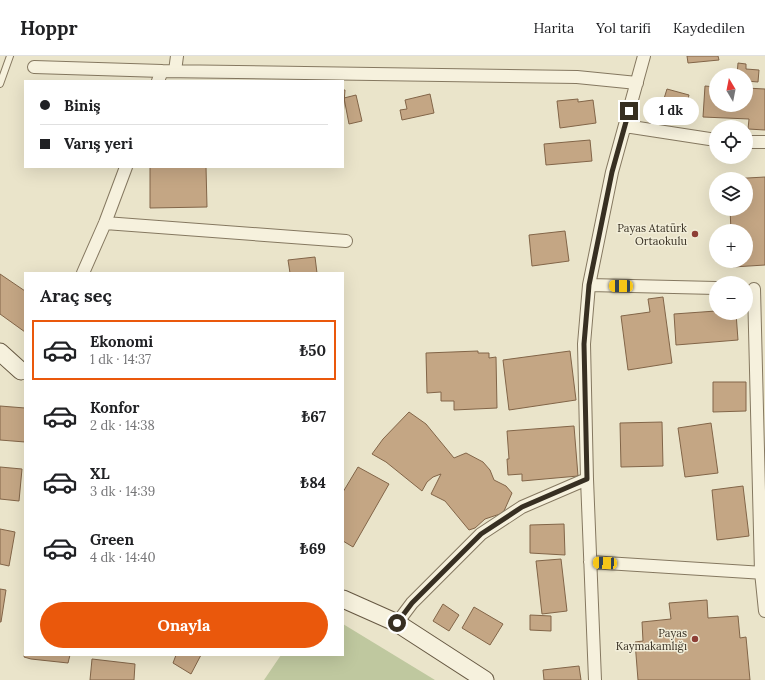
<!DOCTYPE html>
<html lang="tr">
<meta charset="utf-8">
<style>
:root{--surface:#fff;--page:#f2f2f2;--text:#202124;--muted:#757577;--line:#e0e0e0;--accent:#ea580c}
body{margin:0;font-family:Lora,serif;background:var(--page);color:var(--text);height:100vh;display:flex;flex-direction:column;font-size:15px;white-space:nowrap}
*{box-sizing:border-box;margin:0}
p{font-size:13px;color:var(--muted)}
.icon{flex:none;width:22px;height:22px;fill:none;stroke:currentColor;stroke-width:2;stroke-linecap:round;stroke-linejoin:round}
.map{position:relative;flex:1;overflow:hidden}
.details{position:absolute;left:24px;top:216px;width:320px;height:384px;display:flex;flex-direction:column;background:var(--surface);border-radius:0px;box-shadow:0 4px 16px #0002}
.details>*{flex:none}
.guide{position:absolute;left:24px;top:24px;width:320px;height:88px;border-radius:0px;box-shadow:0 4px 16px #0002;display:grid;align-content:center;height:88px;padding:0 16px;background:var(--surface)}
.needle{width:26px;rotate:350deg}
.tools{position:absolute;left:709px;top:12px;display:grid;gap:8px}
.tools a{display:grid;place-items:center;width:44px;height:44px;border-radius:50%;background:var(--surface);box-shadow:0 4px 16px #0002;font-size:20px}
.end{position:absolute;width:18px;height:18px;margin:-9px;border:5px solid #372f22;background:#fff;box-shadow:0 0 0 2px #fff}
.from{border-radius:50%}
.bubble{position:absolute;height:28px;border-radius:14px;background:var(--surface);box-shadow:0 4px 16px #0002;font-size:13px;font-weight:700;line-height:28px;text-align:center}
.car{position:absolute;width:12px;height:24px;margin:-12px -6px;border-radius:5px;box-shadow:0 0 3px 1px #0007;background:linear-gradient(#f5c518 24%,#345 0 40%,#f5c518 0 76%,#345 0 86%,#f5c518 0)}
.guide b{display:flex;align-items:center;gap:14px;height:38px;font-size:15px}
.guide b+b{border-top:1px solid var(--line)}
.guide i{width:10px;height:10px;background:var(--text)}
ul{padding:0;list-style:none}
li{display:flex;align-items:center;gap:12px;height:60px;margin:0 8px 6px;padding:0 8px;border:2px solid transparent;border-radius:0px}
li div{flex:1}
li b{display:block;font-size:15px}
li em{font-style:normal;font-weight:700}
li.current{border-color:var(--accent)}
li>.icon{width:36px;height:36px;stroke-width:1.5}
h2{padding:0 16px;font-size:18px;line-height:48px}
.primary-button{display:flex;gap:8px;margin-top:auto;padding:8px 16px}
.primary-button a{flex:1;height:46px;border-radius:24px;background:var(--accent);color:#fff;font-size:16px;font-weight:700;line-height:46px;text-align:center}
header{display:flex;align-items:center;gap:24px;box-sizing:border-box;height:56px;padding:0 20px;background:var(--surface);border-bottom:1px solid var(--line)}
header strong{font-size:19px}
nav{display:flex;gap:22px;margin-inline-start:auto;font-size:14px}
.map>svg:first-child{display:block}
.green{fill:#bfc89f}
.building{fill:#c4a684;stroke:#826548}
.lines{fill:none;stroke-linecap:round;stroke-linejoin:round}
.lane-casing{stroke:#857860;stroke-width:8}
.street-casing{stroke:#857860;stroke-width:14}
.secondary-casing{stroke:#675943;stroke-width:19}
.lane{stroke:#f6f1dd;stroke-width:6}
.street{stroke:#f6f1dd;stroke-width:12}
.secondary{stroke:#f6f1dd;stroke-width:17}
.route{stroke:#372f22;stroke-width:5}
.poi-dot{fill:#8e3f36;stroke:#f2eed9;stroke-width:1.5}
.labels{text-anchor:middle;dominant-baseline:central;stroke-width:3;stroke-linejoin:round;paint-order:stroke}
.poi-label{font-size:11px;fill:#372f22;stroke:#f2eed9;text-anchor:end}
</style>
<header>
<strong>Hoppr</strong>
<nav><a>Harita</a><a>Yol tarifi</a><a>Kaydedilen</a></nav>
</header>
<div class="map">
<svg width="765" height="624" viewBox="0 0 765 624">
<rect width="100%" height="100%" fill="#eae4ca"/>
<path class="green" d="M343,568L435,624H264L281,599H343Z"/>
<path class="building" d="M687,0H718L719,4L688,7Z
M738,7L746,8V13L759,14L758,26L746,25V19H737Z
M705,30L716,31V49H746V32L765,33V74L748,73L749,63L703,61Z
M667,33L689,39L685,55L662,49Z
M343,34H345L343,61Z
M430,38L434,57L402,64L400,54L407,53L405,44Z
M356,39L362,65L349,68L344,42Z
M578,43V46L593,44L596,67L560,72L557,45Z
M590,84L592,105L546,109L544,88Z
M150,111H206L207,151L150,152Z
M765,121V209L733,211V205H746V175H731L730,153H746V123H730Z
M565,175L569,205L532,210L529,179Z
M315,201L317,217H290L288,204Z
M0,218L25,235V276L0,258Z
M663,241L672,307L628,314L621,260L650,256L648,243Z
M716,255V257H736L738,284L676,289L674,258Z
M478,295V297H489V302L496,301L497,352L454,354V345H441V336L427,337L426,297Z
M570,295L576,344L509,354L503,304Z
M713,326H746V355L713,356Z
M0,350L25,352V386L0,384Z
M409,356L426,368L454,402L466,397L483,406L490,414L494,424L506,430L512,437L504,455L500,458L485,463L475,472L469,474L445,445L431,438L441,418L433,421L427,426L422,435L386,406L372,398L383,383Z
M662,366L663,410L621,411L620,367Z
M711,367L718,417L685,421L678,372Z
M574,370L578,420L522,425V418L508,419L507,403H509L507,375Z
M0,411L22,413L19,445L0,443Z
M358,411L389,428L353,491L343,485V436Z
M743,430L749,480L717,484L712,434Z
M564,468L565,499L530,497V469Z
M0,473L15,476L9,510L0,508Z
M561,503L567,555L542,558L536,505Z
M0,533L6,534L1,566H0Z
M707,544L708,562L738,560L740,582L746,581L750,624H638L635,586L643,585L642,566L671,563L669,547Z
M443,548L459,559L449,575L433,565Z
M474,551L503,568L490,589L462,572Z
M530,559L551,560V575L530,574Z
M25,596V599H70L68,607L31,603L24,601Z
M176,599H201L191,618L173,607Z
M92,603L135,608L134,624H90Z
M579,610L581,624H544L543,614Z"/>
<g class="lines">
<defs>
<path id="lane" d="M0,28L10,0"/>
<path id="street" d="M34,11L162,15
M175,15L177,0
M158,25L162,15L577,21L637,27
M625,70L716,84
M746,86H765
M105,167L346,185
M83,217L105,167L126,111
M589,229L716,232
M754,233L761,516L765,555
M590,506L765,517
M397,567L412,547L481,478L522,451L587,423
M595,624L587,423L584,288L589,229L612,116L644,0"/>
<path id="secondary" d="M0,296L21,315
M343,543L397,567L485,624"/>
</defs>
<use href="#lane" class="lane-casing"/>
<use href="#street" class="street-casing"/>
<use href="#secondary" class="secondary-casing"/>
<use href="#lane" class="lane"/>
<use href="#street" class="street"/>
<use href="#secondary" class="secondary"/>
</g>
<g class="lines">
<path class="route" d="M397,567L412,547L481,478L522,451L587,423L584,288L589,229L612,116L629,55"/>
</g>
<g class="poi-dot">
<circle cx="695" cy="178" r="4"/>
<circle cx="695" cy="583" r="4"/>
</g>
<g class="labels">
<g class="poi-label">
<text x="687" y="172">Payas Atatürk<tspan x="687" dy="13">Ortaokulu</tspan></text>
<text x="687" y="577">Payas<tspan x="687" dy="13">Kaymakamlığı</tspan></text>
</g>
</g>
</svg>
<div class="tools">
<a><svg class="needle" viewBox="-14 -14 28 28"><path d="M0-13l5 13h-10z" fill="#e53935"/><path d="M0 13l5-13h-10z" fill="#757577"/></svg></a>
<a><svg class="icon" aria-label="locate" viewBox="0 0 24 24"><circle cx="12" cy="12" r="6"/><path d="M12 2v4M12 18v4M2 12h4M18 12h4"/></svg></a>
<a><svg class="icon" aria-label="layers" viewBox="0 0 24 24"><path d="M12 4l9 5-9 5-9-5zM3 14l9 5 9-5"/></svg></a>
<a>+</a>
<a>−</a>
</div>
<i class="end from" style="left:397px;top:567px"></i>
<i class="end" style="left:629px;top:55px"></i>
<div class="bubble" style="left:643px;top:41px;width:56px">1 dk</div>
<i class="car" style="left:621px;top:230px;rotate:271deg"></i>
<i class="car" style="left:605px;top:507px;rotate:273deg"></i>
<div class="guide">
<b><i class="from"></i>Biniş</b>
<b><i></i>Varış yeri</b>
</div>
<section class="details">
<h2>Araç seç</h2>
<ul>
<li class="current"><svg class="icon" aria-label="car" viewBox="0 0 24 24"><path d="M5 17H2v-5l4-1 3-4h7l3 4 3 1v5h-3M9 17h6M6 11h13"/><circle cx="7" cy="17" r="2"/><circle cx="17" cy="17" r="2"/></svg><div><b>Ekonomi</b><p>1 dk · 14:37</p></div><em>₺50</em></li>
<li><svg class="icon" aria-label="car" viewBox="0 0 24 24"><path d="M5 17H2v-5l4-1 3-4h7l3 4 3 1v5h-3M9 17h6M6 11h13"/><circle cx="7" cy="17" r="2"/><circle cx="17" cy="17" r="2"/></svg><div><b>Konfor</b><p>2 dk · 14:38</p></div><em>₺67</em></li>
<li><svg class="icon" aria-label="car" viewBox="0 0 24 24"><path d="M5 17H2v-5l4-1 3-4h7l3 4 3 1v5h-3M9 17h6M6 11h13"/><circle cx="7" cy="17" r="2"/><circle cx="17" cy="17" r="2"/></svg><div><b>XL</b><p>3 dk · 14:39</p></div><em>₺84</em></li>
<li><svg class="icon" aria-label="car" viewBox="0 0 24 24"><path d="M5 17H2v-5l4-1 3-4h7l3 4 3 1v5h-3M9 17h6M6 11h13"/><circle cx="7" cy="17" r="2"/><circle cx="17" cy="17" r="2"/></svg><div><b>Green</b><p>4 dk · 14:40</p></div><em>₺69</em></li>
</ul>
<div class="primary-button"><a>Onayla</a></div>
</section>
</div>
